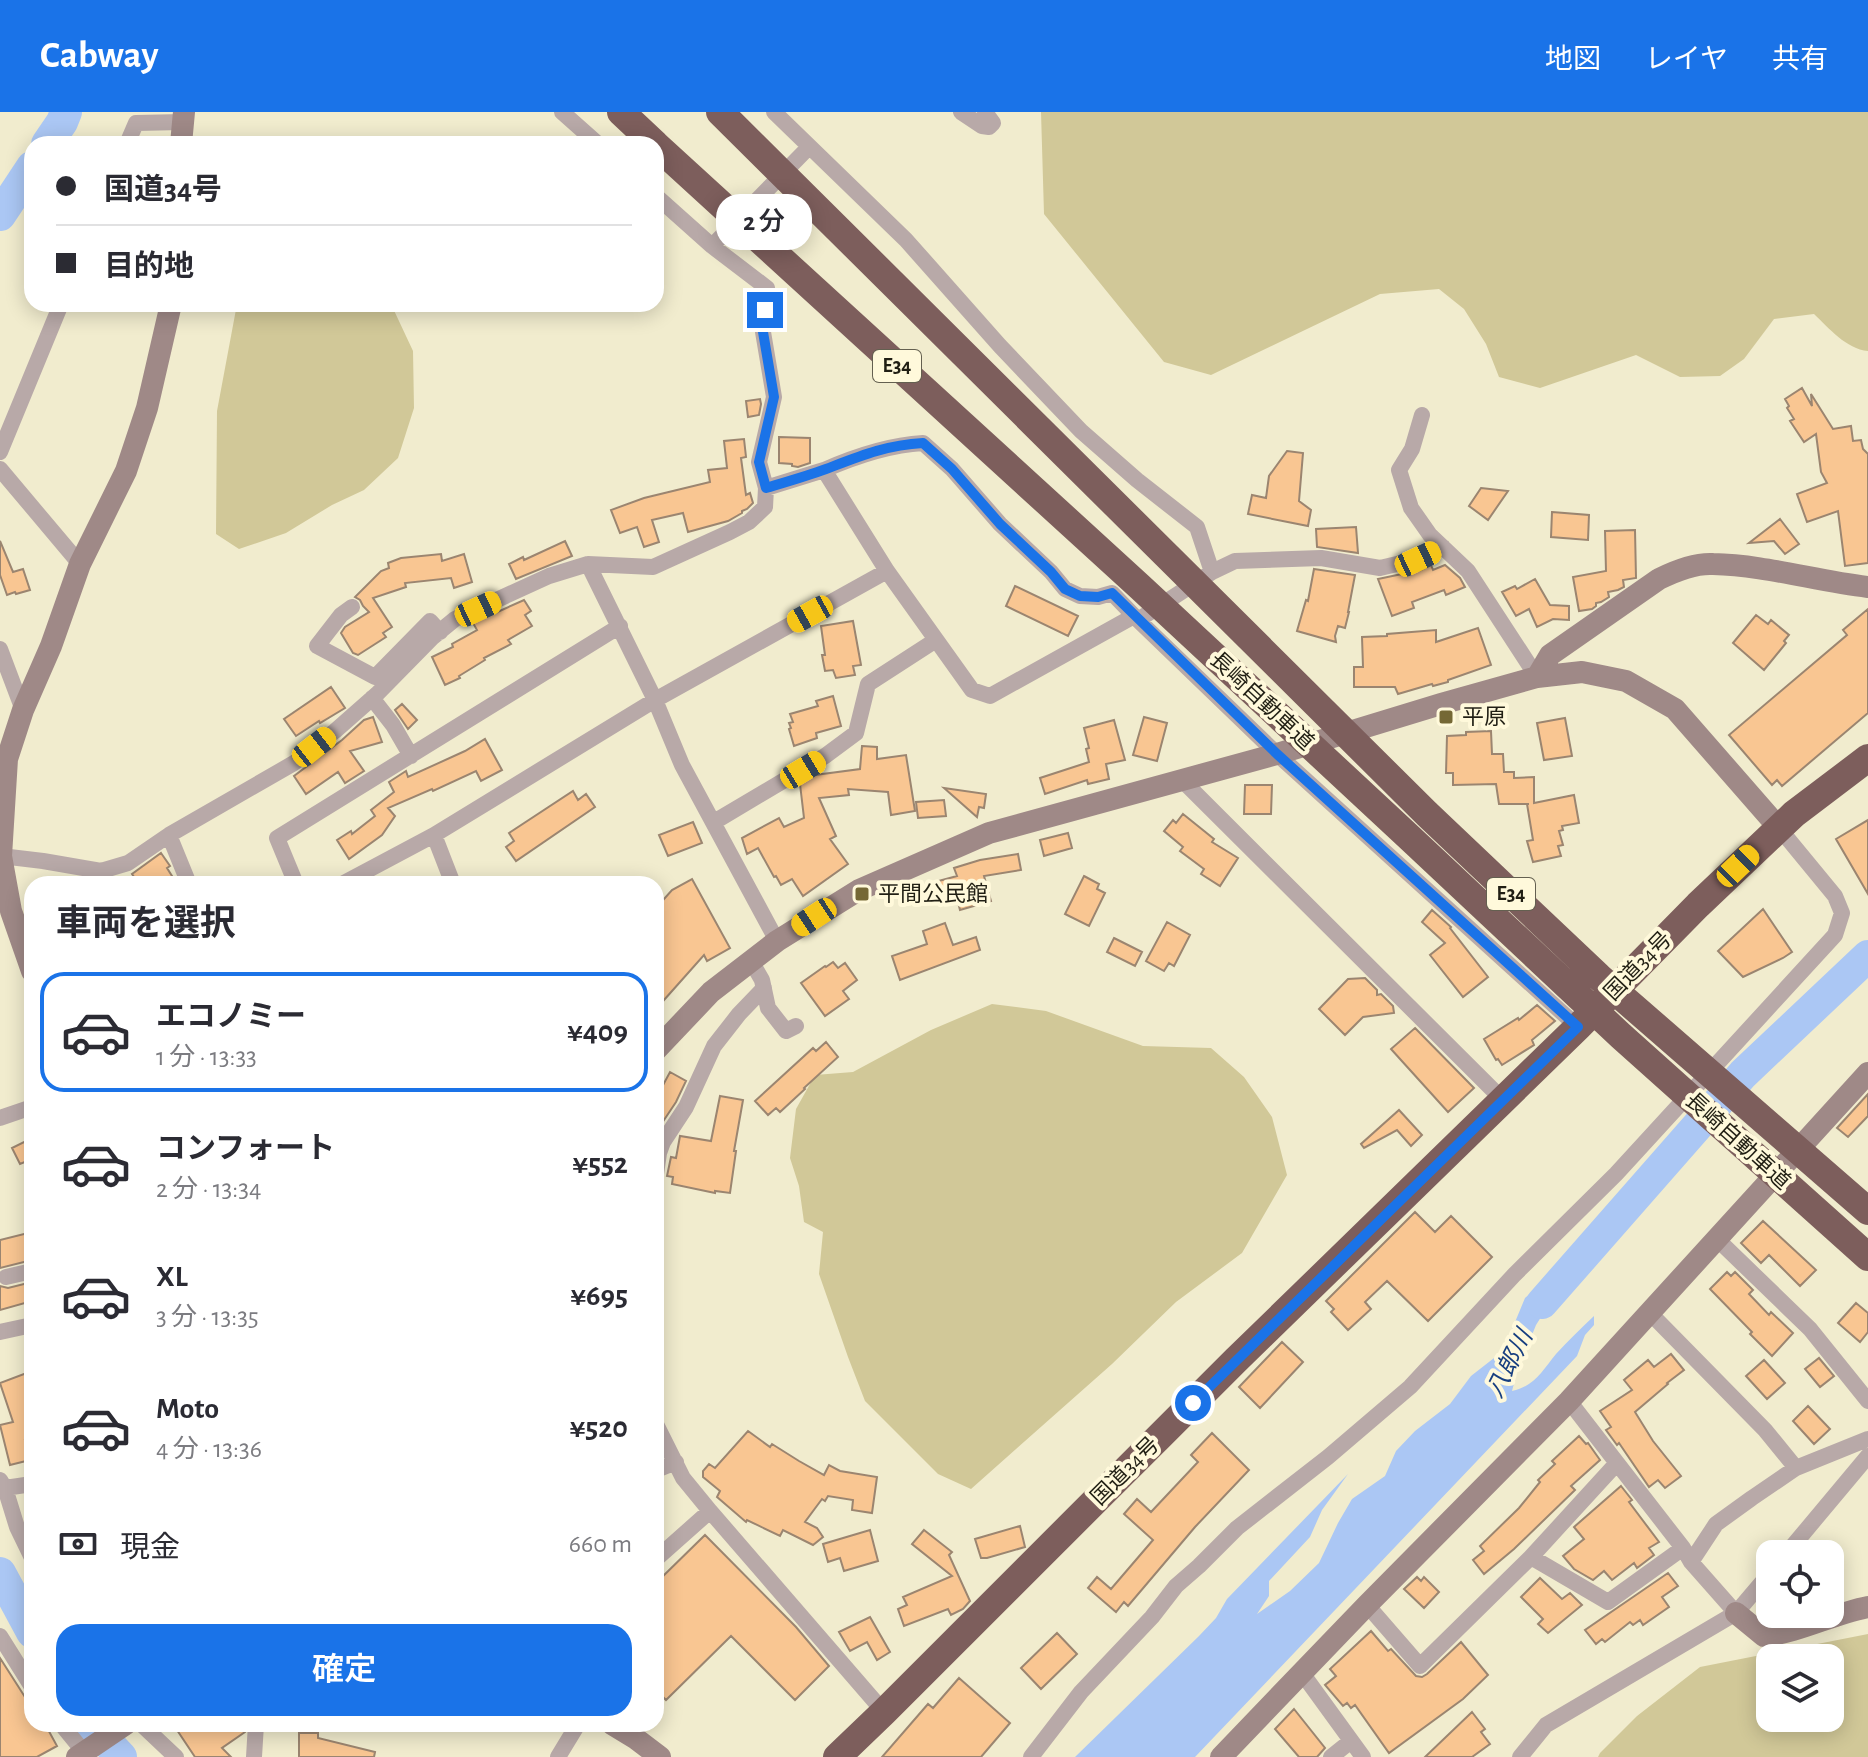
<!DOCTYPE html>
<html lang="ja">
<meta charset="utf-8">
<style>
:root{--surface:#fff;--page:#f7f7f7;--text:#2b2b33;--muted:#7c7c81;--line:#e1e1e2;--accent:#1a73e8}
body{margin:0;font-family:"Alegreya Sans","Noto Sans JP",sans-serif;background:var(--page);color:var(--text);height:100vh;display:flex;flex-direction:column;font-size:30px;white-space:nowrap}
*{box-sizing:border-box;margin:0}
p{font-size:26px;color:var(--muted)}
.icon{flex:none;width:44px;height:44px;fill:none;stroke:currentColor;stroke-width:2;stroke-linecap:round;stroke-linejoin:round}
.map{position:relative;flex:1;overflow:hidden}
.sheet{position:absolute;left:24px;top:764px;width:640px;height:856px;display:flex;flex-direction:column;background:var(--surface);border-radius:24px;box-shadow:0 4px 20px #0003}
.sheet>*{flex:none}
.hud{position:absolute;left:24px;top:24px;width:640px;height:176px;border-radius:24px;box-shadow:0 4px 20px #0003;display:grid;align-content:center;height:176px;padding:0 32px;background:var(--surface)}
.tools{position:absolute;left:1756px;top:1428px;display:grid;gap:16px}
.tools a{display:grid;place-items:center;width:88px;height:88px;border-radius:16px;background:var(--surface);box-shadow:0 4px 20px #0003;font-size:40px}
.end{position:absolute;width:36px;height:36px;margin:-18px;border:10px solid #1a73e8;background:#fff;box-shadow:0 0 0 4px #fff}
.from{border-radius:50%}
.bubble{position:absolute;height:56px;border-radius:24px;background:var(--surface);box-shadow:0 4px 20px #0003;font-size:26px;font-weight:600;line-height:56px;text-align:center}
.car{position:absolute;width:24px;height:48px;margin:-24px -12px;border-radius:10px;box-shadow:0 0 6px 2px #0007;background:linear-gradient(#f5c518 24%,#345 0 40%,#f5c518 0 76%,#345 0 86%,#f5c518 0)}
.hud b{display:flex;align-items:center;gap:28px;height:76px;font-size:30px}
.hud b+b{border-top:2px solid var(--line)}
.hud i{width:20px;height:20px;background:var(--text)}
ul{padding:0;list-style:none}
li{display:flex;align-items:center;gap:24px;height:120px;margin:0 16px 12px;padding:0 16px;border:4px solid transparent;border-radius:24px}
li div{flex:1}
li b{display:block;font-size:30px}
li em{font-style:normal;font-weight:600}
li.current{border-color:var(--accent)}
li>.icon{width:72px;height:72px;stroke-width:1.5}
h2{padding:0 32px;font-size:36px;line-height:96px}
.pay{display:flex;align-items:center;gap:20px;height:88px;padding:0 32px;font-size:30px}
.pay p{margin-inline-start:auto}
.button{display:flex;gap:16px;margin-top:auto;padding:16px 32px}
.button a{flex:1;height:92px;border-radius:24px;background:var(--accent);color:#fff;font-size:32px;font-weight:600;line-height:92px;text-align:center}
header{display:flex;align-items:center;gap:48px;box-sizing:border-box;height:112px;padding:0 40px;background:var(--accent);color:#fff}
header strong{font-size:38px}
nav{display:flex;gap:44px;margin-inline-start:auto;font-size:28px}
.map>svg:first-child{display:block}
.green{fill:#d1c898;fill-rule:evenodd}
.water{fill:#abc7f4}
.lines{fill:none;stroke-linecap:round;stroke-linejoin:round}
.river{stroke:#abc7f4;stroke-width:32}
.building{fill:#f9c692;stroke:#9b8570;stroke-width:2}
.street{stroke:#b8a9a8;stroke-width:16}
.secondary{stroke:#9f8987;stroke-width:22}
.highway{stroke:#7d5e5c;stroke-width:28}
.route{stroke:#1a73e8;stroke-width:10}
.poi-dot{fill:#756835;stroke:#fff9db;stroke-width:3}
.labels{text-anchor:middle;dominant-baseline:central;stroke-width:8;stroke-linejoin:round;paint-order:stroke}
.shield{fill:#fff9db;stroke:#646050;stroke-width:2}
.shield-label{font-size:20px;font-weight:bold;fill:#211f14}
.street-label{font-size:22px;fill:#211f14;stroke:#fff9db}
.poi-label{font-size:22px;fill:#211f14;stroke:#fff9db;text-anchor:start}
.water-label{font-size:24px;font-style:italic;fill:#183f80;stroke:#fff9db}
</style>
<header>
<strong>Cabway</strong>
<nav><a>地図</a><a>レイヤ</a><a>共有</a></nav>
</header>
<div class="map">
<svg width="1868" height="1645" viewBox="0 0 1868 1645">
<rect width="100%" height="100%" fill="#f1ecce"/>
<path class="green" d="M1041,0H1868V239C1846,237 1829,216 1814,202L1774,207L1744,247L1720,264L1680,265L1636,243L1540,276L1499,265L1486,232L1464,197L1439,177L1380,182L1211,263L1164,250L1044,102Z
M237,192H391L413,239L414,296L398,346L364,378L332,393L286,421L239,437L216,422L217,299Z
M992,892L1046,899L1143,934L1211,936L1244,965L1272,1005L1287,1063L1242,1141L1176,1190L1112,1252L971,1377L938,1362L865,1289L848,1245L819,1162L823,1120L804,1110L799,1074L790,1046L796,997L815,963L853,960L931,918Z
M1868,1522V1645H1598L1600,1641L1637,1604L1700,1555ZM1770,1546H1830V1606H1770Z"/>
<path class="water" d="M1588,1131L1536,1213L1517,1260L1512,1279C1535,1274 1542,1259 1556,1242C1568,1229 1581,1216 1594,1204V1213L1585,1223L1577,1244L1195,1645H1075L1199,1524L1216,1506L1227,1487L1348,1362L1322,1398L1310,1425L1269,1469V1484L1257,1502L1290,1479L1319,1451L1338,1411L1352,1387L1385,1364L1396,1339L1415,1319L1450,1292L1471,1264L1503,1239L1525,1186Z"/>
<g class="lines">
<path class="river" d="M47,32L62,10L66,0
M0,103L32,55
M1542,1191L1743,962L1868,844
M0,1461L32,1520
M90,1612L121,1645"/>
</g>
<path class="building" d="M1802,276L1812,294L1811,282L1833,317L1851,314L1853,329L1861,328L1863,337L1868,342V451L1845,454L1838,399L1807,410L1797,382L1827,371L1821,360L1816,322L1804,330L1790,309L1794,307L1787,296L1789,294L1785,287Z
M760,287L761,292L759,303L748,305L746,289Z
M779,325L810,326V351L798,355L792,354V352L779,351Z
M744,327L746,345L741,346L746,383L750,381L753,391L747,397L742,399V401L728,409L688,420L683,401L652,408L659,430L644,435L637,415L620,421L611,398L644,386L710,370L708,358L727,356L724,329Z
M1287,339L1303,341L1299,389L1311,398L1308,414L1248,402L1252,383L1266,386L1269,364Z
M1481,376L1508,379L1488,408L1469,394Z
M1552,400L1589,403L1588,428L1551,425Z
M1780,407L1799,432L1785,442L1774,429L1749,431Z
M1356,415L1358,441L1317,435L1316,417Z
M1635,418L1636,466L1623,468L1624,475L1618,478L1608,480L1609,485L1601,490L1596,491V494L1592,497L1579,499L1573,465L1606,459L1605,419Z
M0,429L13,460L23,457L30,478L16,482L15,480L7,483L0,463Z
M565,429L572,444L516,467L509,452L523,445L524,448Z
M441,442L442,449L464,442L472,470L454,476L451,466L405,471L406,475L373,486L392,515L383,521L386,525L358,543L353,541L341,521L345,515L369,500L363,494L360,488L355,485L381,459L389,456L388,451L401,446Z
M1431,453L1433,458L1445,453L1460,466L1465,475L1446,483L1444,478L1412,490L1414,496L1392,504L1378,467L1421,458Z
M1314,457L1355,463L1348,500H1349L1345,516L1338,514L1335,524L1336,530L1297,519L1306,488L1308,489Z
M1535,467L1550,493L1569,494V508L1553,507L1537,515L1529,497L1516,504L1502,480L1515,474L1517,477Z
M1015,474L1078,504L1068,524L1006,494Z
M524,488L531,499L525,503L532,514L508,528L511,532L484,546L485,548L459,564L460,566L445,573L432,545L453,535L452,532L477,518L473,511Z
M1868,497V601L1782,674L1777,668L1772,673L1729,623L1847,523L1843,518Z
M1756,503L1768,512L1771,508L1789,523L1784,529L1786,531L1764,558L1733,531Z
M853,509L861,553L853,554L855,563L836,566L833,558L825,559L822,543H825L821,514Z
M1478,516L1491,553L1448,568V570L1433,574L1432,572L1398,582L1395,575H1354V555H1363L1362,525L1387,524V522L1436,518V530Z
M331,575L345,596L320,611L319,609L296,624L284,607Z
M833,584L841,614L816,621L817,626L794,634L789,617L791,616L789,611L793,610L790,602L818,594L816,589Z
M402,592L417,608L408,617L395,598Z
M373,605L382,630L350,639L364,659L345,671L338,660L306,682L294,664L342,628L364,608Z
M1144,605L1167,611L1157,649L1133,643Z
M1565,606L1572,644L1544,648L1537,611Z
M1114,608L1125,648L1106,652L1109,667L1088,672L1087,668L1045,682L1040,666L1089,650L1086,637L1089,636L1084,616Z
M1491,619L1492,642H1503L1504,660H1514V666L1534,665V691L1574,683L1579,711L1562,714L1563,718L1559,719L1563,733L1558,734L1561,744L1533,750L1527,729L1533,728L1527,692H1529H1499L1496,672L1453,673V661H1446L1447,624L1466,623V620Z
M485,627L502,658L481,669L476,659L433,679L432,677L388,696L395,704L382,723L349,747L337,728L351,719L352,722L375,704L371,698L394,680L389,670L406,659L408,665L465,639Z
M862,634L877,635V647L906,643L915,699L891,703L888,680L848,677L849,683L819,686L836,724L830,727L848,752L803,784L792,767L781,773L776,764L774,765L758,736L747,742L742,726L779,706L784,715L804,706L800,672L815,663L860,657Z
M1245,673H1272L1271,702H1244Z
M944,676L986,682L984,696L979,695L977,705Z
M573,679L578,688L586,682L595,695L516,749L506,735L514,729L509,721Z
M944,688L946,704L918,706L916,690Z
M1183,702L1214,727L1212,730L1238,746L1220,774L1201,762L1204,757L1180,739L1183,735L1164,719L1173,708L1176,711Z
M1868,708V782L1836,727Z
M693,710L702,731L668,744L659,723Z
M1068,721L1072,736L1044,744L1040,728Z
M161,741L170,754L167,756L177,772H139L132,762Z
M1018,742L1021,758L984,764L991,789L960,798L955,779L940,784L935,770L957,764L954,756L980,748Z
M1084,764L1099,772L1097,777L1105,781L1089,814L1065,802Z
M692,767L730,836L707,849L704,843L656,897V796L672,778Z
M1763,797L1792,840L1783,846L1743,865L1718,839Z
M1432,798L1451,815L1450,816L1488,865L1463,885L1430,843L1445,831L1422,810Z
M1167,810L1190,823L1174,854L1169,851L1164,859L1146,849Z
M945,811L953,833L976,825L980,838L900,868L892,844L927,832L923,819Z
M1114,826L1142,840L1135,854L1107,840Z
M833,850L838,856L845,851L857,868L843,879L849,887L825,904L801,871L825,854L826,855Z
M1365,866L1377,878V883L1381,882L1393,894L1394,901L1363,905L1345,923L1319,897L1348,867Z
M1537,893L1555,909L1532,928L1534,933L1502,953L1498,947L1496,948L1484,927L1518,906L1519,908Z
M1415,916L1474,976L1448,1000L1391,937Z
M826,930L838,945L804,976L805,977L780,1000L776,996L768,1003L755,989L813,936L816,939Z
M670,960L686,969L676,990L656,1020V971L662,975Z
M1868,982V1004L1848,1025L1837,1016Z
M720,984L743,988L734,1039H736L730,1081L715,1079V1081L672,1072L673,1065L667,1064L671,1045L676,1046L680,1024L711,1029Z
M1399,998L1422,1023L1411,1034L1397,1018L1364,1036L1361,1032Z
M32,1026V1047L20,1052L12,1036Z
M1415,1100L1435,1120L1451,1104L1492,1145L1428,1209L1387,1169L1365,1190L1371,1197L1348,1218L1331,1200L1334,1197L1326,1189Z
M1763,1109L1816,1158L1800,1174L1769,1143L1761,1151L1741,1131Z
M32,1120V1148L0,1156V1128Z
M1727,1160L1731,1164L1735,1160L1753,1178L1749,1182L1769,1203L1771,1200L1793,1221L1772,1244L1750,1222L1752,1220L1710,1177Z
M32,1170V1189L0,1198V1174L8,1176Z
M1856,1191L1868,1201V1220L1860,1230L1838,1211Z
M1282,1230L1303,1250L1260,1296L1239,1275Z
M1671,1242L1684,1258L1667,1271L1668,1272L1635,1300L1653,1329L1681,1364L1665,1376L1658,1368L1649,1375L1619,1331L1617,1333L1606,1318L1611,1315L1600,1299L1632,1278L1624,1268L1648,1248L1654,1255Z
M1819,1246L1834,1264L1820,1275L1805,1257Z
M1764,1248L1785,1271L1767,1287L1746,1264Z
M32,1259V1326L25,1328L30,1348L10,1353L0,1313L13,1310L0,1271Z
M1808,1294L1830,1317L1814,1332L1793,1309Z
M748,1319L770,1335L772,1332L799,1349L824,1363L829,1353L840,1359L877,1365L872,1401L852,1398L853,1388L828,1384L825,1389L822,1387L805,1410L817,1416L823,1425L813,1433L783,1418L780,1424L747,1408L746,1410L717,1385L720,1379L703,1365V1359L709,1352L715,1356Z
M1212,1321L1249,1358L1195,1415L1128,1494L1124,1490L1116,1500L1088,1476L1097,1465L1111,1477L1153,1428L1124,1402L1137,1387L1151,1400L1198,1350L1191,1343Z
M1579,1324L1586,1332L1588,1331L1600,1348L1571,1374L1575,1378L1514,1437L1484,1462L1473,1448L1484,1439L1480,1434L1519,1396L1540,1370L1538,1368L1555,1352L1552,1349Z
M1621,1374L1632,1388L1629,1390L1659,1430L1649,1436L1654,1443L1637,1456L1634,1451L1612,1468L1604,1459L1593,1468L1574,1457L1563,1444L1584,1427L1574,1415Z
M1020,1414L1025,1435L987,1446H981L975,1427Z
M870,1418L878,1449L844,1459L840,1446L828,1450L823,1432Z
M924,1418L952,1440L949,1443L970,1489L963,1497L951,1503L948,1497L904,1514L898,1497L907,1493L903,1485L952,1464L912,1432Z
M705,1423L796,1515L829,1554L795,1588L731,1524L666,1588L656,1578V1471Z
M1668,1461L1678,1474L1662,1485L1669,1495L1643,1513L1640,1508L1633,1513L1630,1510L1605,1530L1602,1527L1596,1532L1585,1518Z
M1417,1465L1421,1469L1424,1465L1439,1480L1424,1496L1404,1477Z
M1540,1466L1562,1487L1570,1481L1582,1493L1548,1521L1538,1512L1543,1507L1521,1485Z
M870,1505L890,1540L877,1548L867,1530L850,1539L839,1520Z
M1371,1519L1388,1539L1391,1537L1416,1564L1422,1565L1427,1562L1461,1530L1488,1563L1463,1587L1389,1641L1355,1593L1351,1596L1347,1591L1343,1594L1325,1573L1336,1564L1330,1557Z
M1057,1521L1077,1542L1041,1577L1021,1556Z
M0,1546L32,1596V1612H45L57,1634L37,1645H0Z
M959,1566L1010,1611L981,1645H882L928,1592L933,1596Z
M1294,1597L1325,1636L1317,1645H1299L1275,1617Z
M1472,1600L1485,1617L1481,1620L1490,1632L1472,1645H1425Z
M173,1612H245V1620L222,1636L231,1645H195Z
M299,1621H318V1626L375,1640L374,1645H299Z"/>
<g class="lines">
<path class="street" d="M562,0L598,32
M774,0L906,128L1000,234L1081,319L1137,368L1197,415L1212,460L1138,508
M961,0L982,14L989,15L993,11L985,0
M127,32L136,11L183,10
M656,84L712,134L767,176L763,220L774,285L759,350L766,376L824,358L887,459L972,578L990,584L1134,504
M712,134L809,35
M1422,303L1412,337L1399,358L1411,396L1430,423L1468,459L1537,565
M0,340L61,192
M0,357L80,452
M824,358C856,344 888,333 923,331L952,357L1000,412L1051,460L1065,477L1080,484L1098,485L1112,481L1138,508L1277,642L1578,915
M588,452L653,455L730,420L749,410L765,395L766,376
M1212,460L1235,449L1321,446L1380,456L1418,447L1443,435
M352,495L341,503L317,534L375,565L430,509L440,520
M0,537L23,598
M372,586L393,613L411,644
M1182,668L1503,988
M714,710L825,644L856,621L868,572L936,528
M169,723L189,772
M434,723L453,772
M1,744L43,749L101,759L128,751L169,723L294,651L335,619L377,582L433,525L455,507L549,464L588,452L655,588L682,653L777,829
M296,772L277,726L620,514
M342,772L434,723L655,588L887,459
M751,849L762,868L768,896L786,919L796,914
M0,1006L32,995
M656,1062L659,1041L663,1030L686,995L714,934L739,902L764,876
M1717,1127L1810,1217L1868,1289
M6,1165L32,1159
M1649,1200L1765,1318L1796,1356
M0,1220L32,1213
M1569,1289L1617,1351
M656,1312L683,1366L710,1399
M656,1358L676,1350
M0,1368L5,1376L17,1415L32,1446
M0,1372L5,1376L32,1372
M1683,1436L1608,1490L1531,1445L1617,1351L1683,1436L1691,1450L1736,1501
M1786,1442L1868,1344
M656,1447L710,1399L884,1600
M1691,1450L1716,1412L1752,1386L1796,1356L1868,1327
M1367,1493L1420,1554L1531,1445
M0,1524L32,1575
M1302,1561L1363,1645
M61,1612L88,1645
M141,1612L176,1645
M254,1645L256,1612
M558,1645L578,1612
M1031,1645L1081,1580L1152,1505L1176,1474L1199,1454L1237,1416L1328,1345L1410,1275L1514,1163L1616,1062L1835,823L1842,801L1835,784L1779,716
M1331,1645L1351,1629
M1520,1645L1546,1613L1736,1501L1770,1461"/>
<path class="secondary" d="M181,32L184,0
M1537,565L1550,543L1659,467C1675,459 1695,451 1713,452C1765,453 1816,469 1868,475
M32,859L11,799L1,744L7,647L23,598L51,534L80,452L126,359L147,296L171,192
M656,938L711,880L777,829L859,778L989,721L1277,642L1441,592L1537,565L1582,560L1626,569L1675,597L1779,716
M1736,1501L1764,1524C1800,1520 1832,1502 1868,1495
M612,1612L635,1626L660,1645
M77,1645L126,1612
M1221,1645L1367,1493L1569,1289L1868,961"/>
<path class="highway" d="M621,0L655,32
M720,0L1427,702L1599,865L1868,1099
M656,33L1139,474L1410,726L1621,924L1868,1145
M837,1645L884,1600L1236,1248L1578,915L1698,793L1794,702L1868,646"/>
</g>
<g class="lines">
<path class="route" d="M765,198L763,220L774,285L759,350L766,376C786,370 807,364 826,357C860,344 886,333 923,331L952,357L1000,412L1051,460L1065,477L1080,484L1098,485L1112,481L1277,642L1578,915L1193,1291"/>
</g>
<g class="poi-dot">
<rect x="1438" y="597" width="16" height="16" rx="4"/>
<rect x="854" y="774" width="16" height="16" rx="4"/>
</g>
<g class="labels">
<g class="shield">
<rect x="873" y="238" width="48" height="32" rx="6"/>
<rect x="1487" y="766" width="48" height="32" rx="6"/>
</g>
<g class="shield-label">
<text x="897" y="254">E34</text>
<text x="1511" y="782">E34</text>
</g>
<g class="street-label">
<text transform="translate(1262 589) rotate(43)">長崎自動車道</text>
<text transform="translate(1638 854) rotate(-46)">国道34号</text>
<text transform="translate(1738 1029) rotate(42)">長崎自動車道</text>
<text transform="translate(1125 1359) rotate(-45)">国道34号</text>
</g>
<g class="poi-label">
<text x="1462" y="605">平原</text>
<text x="878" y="782">平間公民館</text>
</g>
<g class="water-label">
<text transform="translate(1510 1252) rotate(-63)">八郎川</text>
</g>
</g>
</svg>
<div class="tools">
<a><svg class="icon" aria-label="locate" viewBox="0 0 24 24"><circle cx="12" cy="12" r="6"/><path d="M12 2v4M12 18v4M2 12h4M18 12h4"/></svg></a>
<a><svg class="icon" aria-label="layers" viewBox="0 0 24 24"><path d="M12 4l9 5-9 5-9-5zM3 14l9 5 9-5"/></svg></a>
</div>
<i class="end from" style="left:1193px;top:1291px"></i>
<i class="end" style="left:765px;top:198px"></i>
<div class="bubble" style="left:716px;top:82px;width:96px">2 分</div>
<i class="car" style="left:1418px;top:447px;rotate:65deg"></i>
<i class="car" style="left:478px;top:497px;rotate:65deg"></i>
<i class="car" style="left:810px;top:502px;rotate:241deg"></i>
<i class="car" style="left:314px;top:635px;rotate:52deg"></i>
<i class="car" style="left:803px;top:658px;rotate:59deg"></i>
<i class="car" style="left:1738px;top:754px;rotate:46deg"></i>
<i class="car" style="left:814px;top:805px;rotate:237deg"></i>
<div class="hud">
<b><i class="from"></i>国道34号</b>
<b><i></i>目的地</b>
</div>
<section class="sheet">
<h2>車両を選択</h2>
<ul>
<li class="current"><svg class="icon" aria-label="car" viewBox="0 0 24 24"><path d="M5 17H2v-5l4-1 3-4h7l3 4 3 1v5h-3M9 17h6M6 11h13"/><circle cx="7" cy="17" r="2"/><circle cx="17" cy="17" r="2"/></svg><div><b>エコノミー</b><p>1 分 · 13:33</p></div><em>¥409</em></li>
<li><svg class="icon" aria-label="car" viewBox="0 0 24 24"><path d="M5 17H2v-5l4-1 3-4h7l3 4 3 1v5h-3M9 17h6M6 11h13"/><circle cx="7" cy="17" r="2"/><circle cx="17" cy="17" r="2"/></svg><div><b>コンフォート</b><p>2 分 · 13:34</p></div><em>¥552</em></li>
<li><svg class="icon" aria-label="car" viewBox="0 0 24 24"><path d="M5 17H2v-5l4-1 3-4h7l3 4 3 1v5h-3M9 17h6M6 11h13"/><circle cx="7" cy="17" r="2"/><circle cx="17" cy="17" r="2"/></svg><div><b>XL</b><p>3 分 · 13:35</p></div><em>¥695</em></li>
<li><svg class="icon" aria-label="car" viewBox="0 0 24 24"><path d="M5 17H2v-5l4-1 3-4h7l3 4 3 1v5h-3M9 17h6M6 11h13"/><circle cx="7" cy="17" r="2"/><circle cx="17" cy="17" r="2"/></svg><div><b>Moto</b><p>4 分 · 13:36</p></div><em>¥520</em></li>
</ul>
<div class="pay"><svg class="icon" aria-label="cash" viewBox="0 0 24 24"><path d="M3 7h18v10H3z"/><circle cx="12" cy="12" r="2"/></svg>現金<p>660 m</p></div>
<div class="button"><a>確定</a></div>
</section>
</div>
